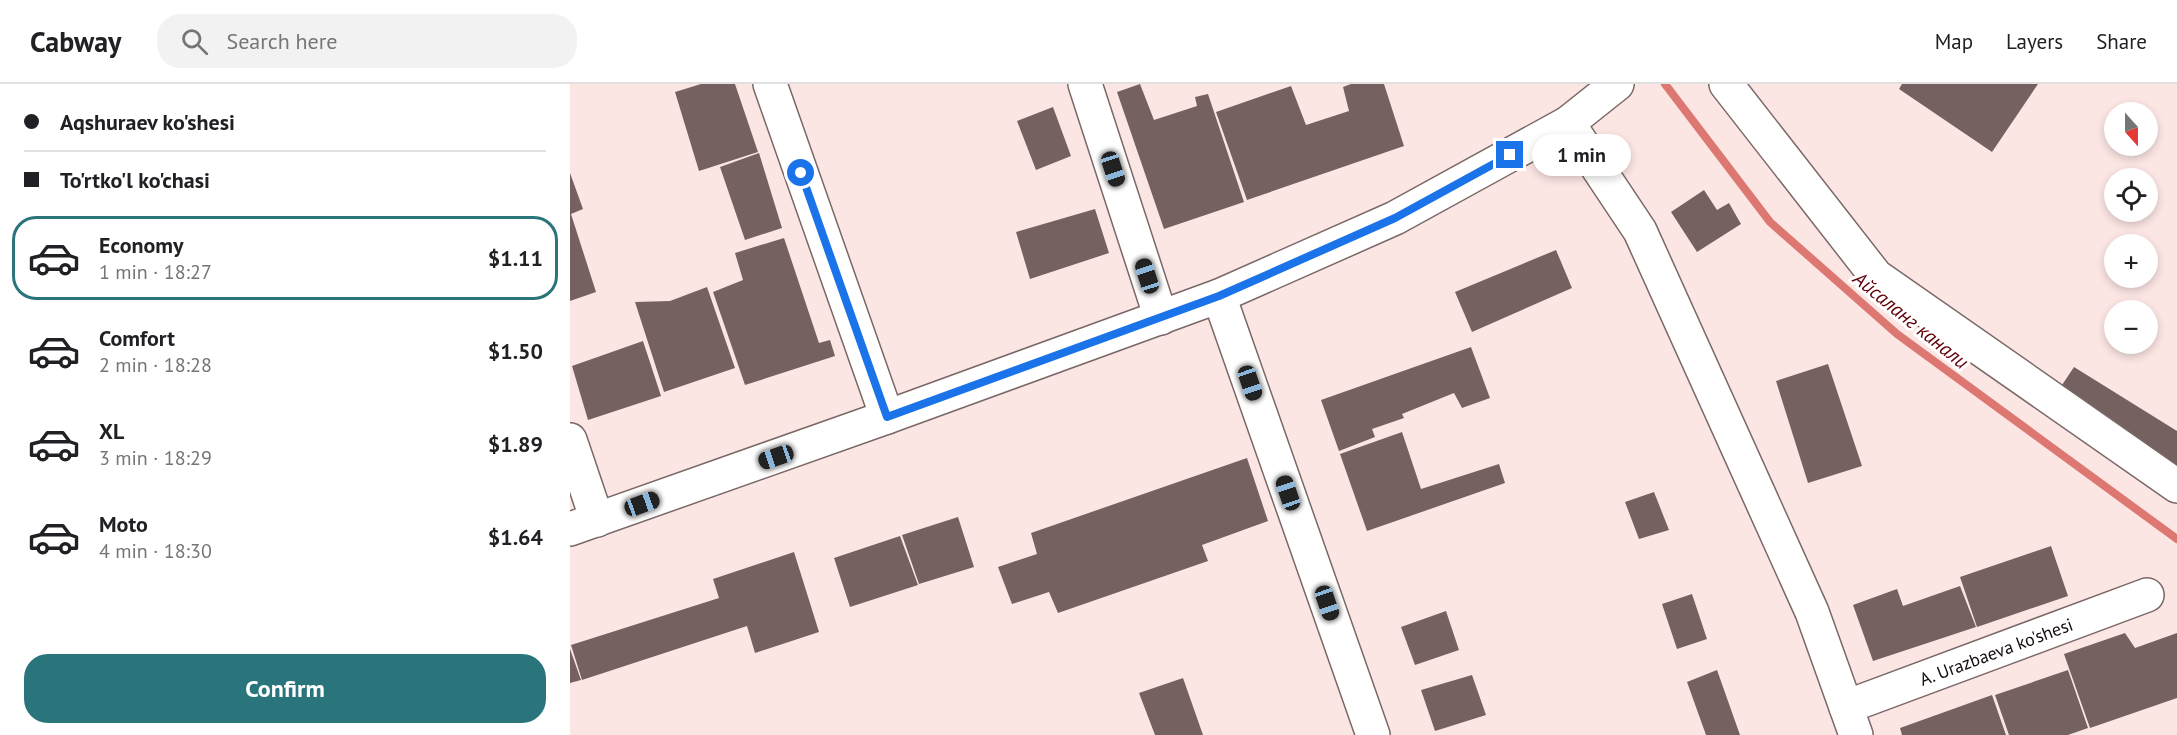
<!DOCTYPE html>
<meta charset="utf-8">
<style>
:root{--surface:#fff;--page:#f2f2f2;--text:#202124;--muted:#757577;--line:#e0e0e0;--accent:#2a747b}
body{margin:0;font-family:"PT Sans",sans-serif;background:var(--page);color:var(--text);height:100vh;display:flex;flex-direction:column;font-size:22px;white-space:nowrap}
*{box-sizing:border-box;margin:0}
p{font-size:20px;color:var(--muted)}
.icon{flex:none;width:33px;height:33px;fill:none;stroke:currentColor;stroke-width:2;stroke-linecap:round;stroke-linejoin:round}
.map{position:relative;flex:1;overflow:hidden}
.sheet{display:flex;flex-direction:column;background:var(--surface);width:570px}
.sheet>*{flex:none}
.banner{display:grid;align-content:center;height:132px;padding:0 24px;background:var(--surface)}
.needle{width:39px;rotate:159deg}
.fabs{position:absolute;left:1534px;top:18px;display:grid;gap:12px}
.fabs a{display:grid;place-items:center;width:54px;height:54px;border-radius:50%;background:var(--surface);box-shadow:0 3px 9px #0003;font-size:30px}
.end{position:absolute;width:27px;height:27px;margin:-14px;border:8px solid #1a73e8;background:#fff;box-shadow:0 0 0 3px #fff}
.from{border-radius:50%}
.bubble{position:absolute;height:42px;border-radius:21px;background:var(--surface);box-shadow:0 3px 9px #0003;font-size:20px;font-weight:600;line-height:42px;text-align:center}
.car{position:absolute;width:18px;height:36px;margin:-18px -9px;border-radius:8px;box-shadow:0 0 4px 2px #0007;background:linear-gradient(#222 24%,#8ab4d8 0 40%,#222 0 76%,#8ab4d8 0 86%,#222 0)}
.banner b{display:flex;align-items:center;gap:21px;height:57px;font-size:22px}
.banner b+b{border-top:2px solid var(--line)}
.banner i{width:15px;height:15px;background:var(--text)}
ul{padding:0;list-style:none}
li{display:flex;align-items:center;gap:18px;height:84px;margin:0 12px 9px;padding:0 12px;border:3px solid transparent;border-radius:24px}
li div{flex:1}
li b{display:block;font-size:22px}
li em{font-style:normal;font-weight:600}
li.selected{border-color:var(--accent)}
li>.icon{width:54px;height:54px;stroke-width:1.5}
.button{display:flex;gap:12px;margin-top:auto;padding:12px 24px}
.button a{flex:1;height:69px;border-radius:24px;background:var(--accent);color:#fff;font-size:24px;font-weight:600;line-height:69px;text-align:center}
header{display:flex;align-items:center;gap:36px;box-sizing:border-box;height:84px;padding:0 30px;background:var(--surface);border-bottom:2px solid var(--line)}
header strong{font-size:28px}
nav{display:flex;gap:33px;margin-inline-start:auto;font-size:21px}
.search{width:420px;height:54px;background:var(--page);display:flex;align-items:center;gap:15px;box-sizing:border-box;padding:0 21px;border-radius:24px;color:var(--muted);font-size:22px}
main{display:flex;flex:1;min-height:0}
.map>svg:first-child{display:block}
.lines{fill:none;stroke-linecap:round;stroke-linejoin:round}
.stream{stroke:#dd7771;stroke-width:8}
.building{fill:#756260}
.minor-casing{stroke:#7a6866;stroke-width:36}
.minor{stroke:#fff;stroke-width:33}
.route{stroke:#1a73e8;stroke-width:8}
.labels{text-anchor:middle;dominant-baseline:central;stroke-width:6;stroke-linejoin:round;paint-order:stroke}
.street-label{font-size:18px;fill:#130c0c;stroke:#fff}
.water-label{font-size:20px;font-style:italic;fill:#62000a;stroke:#fff}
</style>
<header>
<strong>Cabway</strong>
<div class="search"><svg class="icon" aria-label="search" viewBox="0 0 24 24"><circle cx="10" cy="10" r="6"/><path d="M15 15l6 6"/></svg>Search here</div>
<nav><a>Map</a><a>Layers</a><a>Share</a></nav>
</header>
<main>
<section class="sheet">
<div class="banner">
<b><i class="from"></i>Aqshuraev ko'shesi</b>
<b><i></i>To'rtko'l ko'chasi</b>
</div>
<ul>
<li class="selected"><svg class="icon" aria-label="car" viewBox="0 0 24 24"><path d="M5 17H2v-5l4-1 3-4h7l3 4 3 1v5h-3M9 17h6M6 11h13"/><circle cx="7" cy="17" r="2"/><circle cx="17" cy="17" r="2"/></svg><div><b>Economy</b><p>1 min · 18:27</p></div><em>$1.11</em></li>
<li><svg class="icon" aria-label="car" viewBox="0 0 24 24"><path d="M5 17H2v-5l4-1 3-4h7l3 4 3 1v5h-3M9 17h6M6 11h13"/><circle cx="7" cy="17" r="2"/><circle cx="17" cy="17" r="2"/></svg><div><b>Comfort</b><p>2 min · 18:28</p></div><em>$1.50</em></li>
<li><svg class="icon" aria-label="car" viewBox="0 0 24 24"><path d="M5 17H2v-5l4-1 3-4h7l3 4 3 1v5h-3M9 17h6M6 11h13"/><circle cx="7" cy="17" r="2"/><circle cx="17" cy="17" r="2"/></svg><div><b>XL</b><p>3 min · 18:29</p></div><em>$1.89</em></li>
<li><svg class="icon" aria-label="car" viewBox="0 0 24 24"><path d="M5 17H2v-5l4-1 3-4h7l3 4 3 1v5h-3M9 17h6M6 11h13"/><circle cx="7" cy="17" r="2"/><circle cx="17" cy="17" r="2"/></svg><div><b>Moto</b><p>4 min · 18:30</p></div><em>$1.64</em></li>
</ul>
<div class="button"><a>Confirm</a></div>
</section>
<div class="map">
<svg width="1607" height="651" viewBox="0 0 1607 651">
<rect width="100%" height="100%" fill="#fce6e4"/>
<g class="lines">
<path class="stream" d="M1095,0L1200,138L1327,250L1607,455"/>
</g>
<path class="building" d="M131,0H165L188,68L129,87L105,8Z
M570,0L584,36L627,22L625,13L638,10L674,118L594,145L547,8Z
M781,0H814L834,62L677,116L646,28L721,2L736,41L779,27L773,3Z
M1332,0H1468L1422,68L1329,5Z
M483,23L501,72L466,86L447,37Z
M189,69L212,144L175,156L150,83Z
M0,89L13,125L1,130L26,208L0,217Z
M1134,106L1147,126L1159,119L1171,140L1127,168L1101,128Z
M525,125L539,169L460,195L446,148Z
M214,154L249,259L260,256L265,272L175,301L143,208L173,196L165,169Z
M986,166L1002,204L902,248L885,208Z
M137,203L165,284L94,308L65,218L100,217Z
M73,257L91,312L18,336L2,282Z
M901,263L920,314L892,324L884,309L832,330L834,334L802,345L805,353L769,367L751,316Z
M1258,280L1292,382L1238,399L1206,297Z
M1504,283L1607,347V387L1486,310Z
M832,348L851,405L929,380L935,399L797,447L770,370Z
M677,374L698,437L632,461L638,477L488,529L479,508L442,520L428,483L467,470L461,449Z
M1084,408L1099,446L1069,455L1055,418Z
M388,433L404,483L349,500L332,451Z
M330,452L348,501L280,523L264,474Z
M1481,462L1498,512L1407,543L1390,493Z
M224,468L249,548L185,569L177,542L12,596L1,561L149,514L143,495Z
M1390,502L1406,543L1303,577L1283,521L1327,505L1333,522Z
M1122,510L1137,555L1107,565L1092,520Z
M876,527L889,566L845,581L831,543Z
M1555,549L1565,564L1607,549V614L1520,644L1494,570Z
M0,565L11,596L0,599Z
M1147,586L1170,651H1136L1117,598Z
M1498,586L1518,644L1498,651H1439L1425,611Z
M902,591L916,631L865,647L851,606Z
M613,594L633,651H585L569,609Z
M1422,611L1436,651H1332L1330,644Z"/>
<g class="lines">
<defs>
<g id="minor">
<path d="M200,0L317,333"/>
<path d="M515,0L591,234"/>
<path d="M1156,0L1306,192L1607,402"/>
<path d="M998,39L1070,147L1242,528L1286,651"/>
<path d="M649,212L803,651"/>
<path d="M0,356L27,436"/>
<path d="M0,445L317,333L649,212L825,134L998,39L1047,0"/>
<path id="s1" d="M1276,623L1577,511"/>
</g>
</defs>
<use href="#minor" class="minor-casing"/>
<use href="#minor" class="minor"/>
</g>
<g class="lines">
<path class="route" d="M231,89L317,333L649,212L825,134L940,71"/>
</g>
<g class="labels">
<g class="street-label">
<text stroke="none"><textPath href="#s1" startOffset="160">A. Urazbaeva ko'shesi</textPath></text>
</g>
<g class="water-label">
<text transform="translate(1341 236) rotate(39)">Айсаланг канали</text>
</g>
</g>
</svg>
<div class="fabs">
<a><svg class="needle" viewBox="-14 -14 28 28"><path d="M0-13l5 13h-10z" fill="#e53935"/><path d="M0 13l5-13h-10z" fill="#757577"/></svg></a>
<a><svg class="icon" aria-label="locate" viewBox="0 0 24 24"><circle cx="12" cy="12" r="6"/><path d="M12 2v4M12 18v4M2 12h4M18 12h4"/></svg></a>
<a>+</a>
<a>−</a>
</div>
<i class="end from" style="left:231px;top:89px"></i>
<i class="end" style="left:940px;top:71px"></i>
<div class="bubble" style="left:962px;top:50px;width:99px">1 min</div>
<i class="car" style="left:543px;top:85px;rotate:162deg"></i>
<i class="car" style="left:577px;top:192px;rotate:342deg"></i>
<i class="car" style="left:680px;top:299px;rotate:161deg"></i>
<i class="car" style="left:206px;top:373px;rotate:251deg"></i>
<i class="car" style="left:718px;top:409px;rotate:341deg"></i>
<i class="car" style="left:72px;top:420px;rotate:70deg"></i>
<i class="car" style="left:757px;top:519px;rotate:161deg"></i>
</div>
</main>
